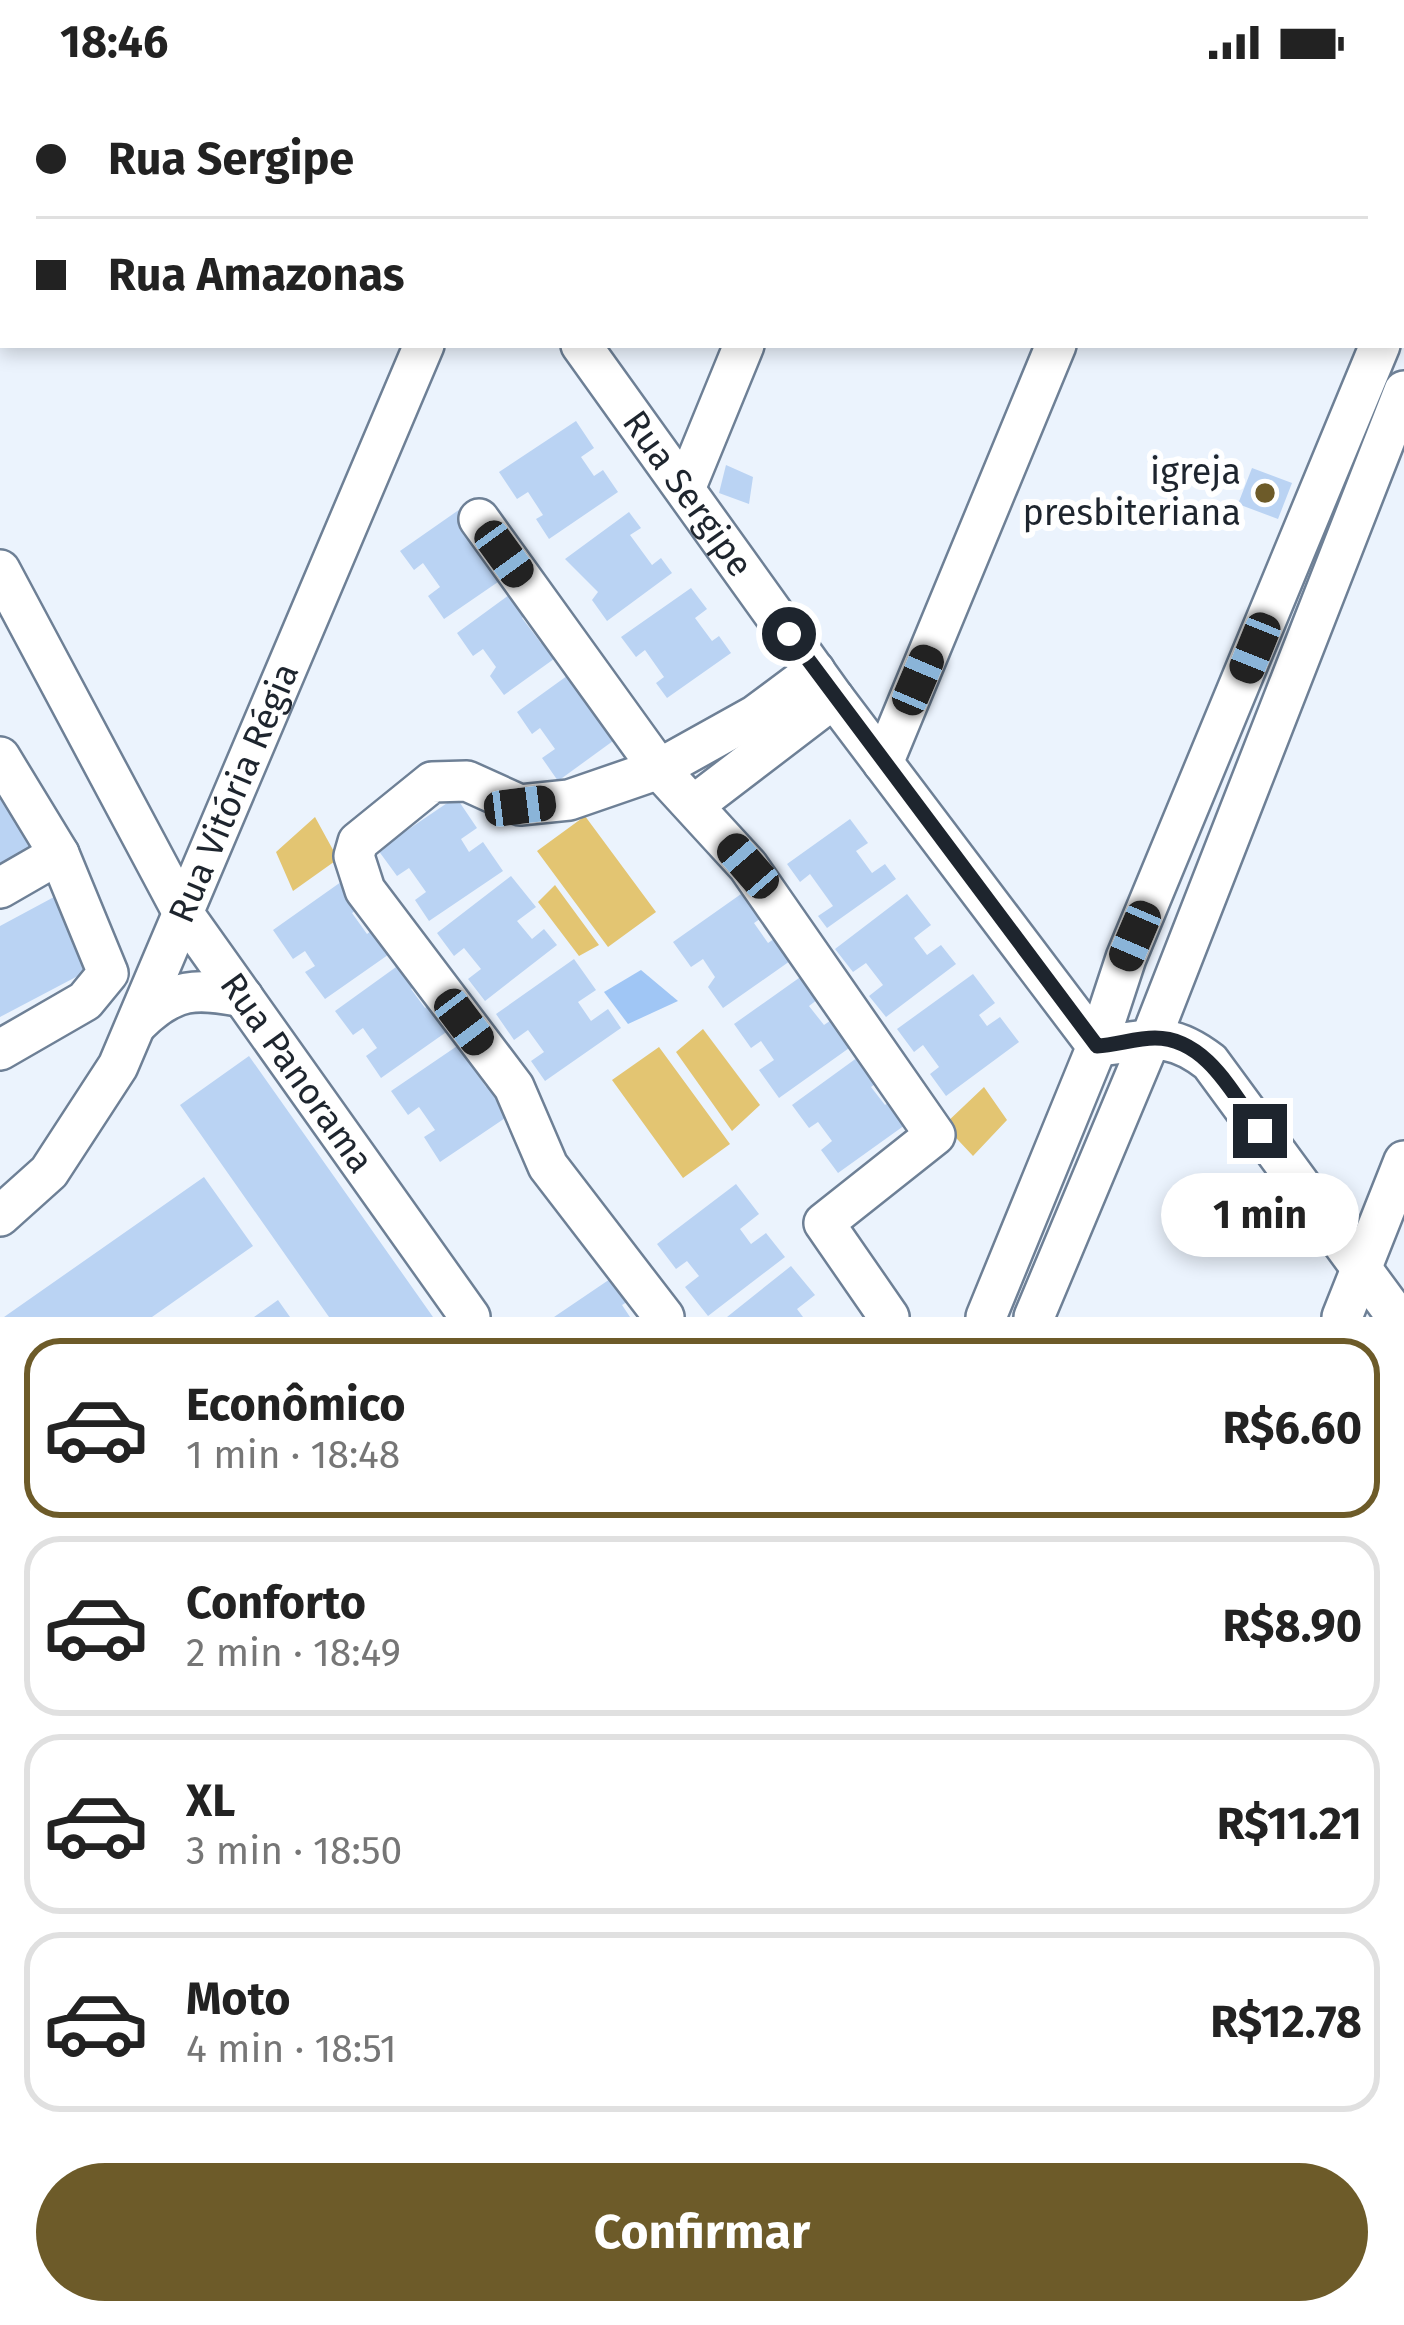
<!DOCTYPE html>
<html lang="pt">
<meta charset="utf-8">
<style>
:root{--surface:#fff;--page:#f2f2f2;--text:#222;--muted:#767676;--line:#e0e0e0;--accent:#6d5b29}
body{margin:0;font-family:"Fira Sans",sans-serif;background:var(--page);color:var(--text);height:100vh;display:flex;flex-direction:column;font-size:45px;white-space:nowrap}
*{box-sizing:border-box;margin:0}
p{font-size:39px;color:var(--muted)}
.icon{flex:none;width:66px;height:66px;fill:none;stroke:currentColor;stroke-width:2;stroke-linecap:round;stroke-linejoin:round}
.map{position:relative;height:1233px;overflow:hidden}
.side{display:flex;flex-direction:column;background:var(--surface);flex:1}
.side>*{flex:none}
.hud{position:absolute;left:0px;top:0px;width:1404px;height:264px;box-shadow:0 6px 18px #0003;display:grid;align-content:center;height:264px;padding:0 36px;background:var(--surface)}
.end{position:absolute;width:54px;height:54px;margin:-27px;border:15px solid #1e252e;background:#fff;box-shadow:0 0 0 6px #fff}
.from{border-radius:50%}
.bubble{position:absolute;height:84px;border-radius:42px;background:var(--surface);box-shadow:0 6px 18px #0003;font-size:39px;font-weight:700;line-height:84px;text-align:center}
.car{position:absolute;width:36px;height:72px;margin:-36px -18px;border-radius:15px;box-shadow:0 0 9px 3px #0007;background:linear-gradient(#222 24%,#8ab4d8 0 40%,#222 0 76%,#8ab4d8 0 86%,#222 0)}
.hud b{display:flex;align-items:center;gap:42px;height:114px;font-size:45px}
.hud b+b{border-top:3px solid var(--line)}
.hud i{width:30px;height:30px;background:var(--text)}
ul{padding:21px 0 0;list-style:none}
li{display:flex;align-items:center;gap:36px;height:180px;margin:0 24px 18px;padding:0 12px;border:6px solid var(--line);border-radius:36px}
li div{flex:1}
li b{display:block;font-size:45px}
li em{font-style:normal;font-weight:700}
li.selected{border-color:var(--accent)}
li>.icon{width:108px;height:108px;stroke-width:1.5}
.action{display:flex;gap:24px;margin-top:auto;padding:24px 36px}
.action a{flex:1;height:138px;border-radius:72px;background:var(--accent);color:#fff;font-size:48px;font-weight:700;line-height:138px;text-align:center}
.status{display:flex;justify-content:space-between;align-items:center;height:84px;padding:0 60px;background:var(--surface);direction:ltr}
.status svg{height:33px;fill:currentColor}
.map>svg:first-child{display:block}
.green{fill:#e3c572}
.water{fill:#a0c6f5}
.building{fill:#bad3f3}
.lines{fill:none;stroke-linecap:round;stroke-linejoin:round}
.minor-casing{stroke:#6e8096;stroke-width:44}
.minor{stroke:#fff;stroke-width:39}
.route{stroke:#1e252e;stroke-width:15}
.poi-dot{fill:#6d5b29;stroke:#fff;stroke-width:4.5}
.labels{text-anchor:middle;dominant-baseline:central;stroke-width:12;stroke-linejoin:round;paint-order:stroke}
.poi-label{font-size:36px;fill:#1e252e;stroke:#fff;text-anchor:end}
.street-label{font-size:36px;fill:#1e252e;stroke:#fff}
</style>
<div class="status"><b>18:46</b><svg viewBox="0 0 49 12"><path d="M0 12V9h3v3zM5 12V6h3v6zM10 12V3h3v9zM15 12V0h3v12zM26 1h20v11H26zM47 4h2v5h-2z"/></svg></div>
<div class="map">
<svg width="1404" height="1233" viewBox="0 0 1404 1233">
<rect width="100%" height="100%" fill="#ebf3fd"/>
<path class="green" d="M0,0H181L3,3L0,148Z
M585,732L656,828L608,863L537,767Z
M315,733L338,775L293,807L276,768Z
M555,801L599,861L579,872L538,818Z
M703,945L760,1021L732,1047L676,968Z
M659,963L730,1060L683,1094L612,996Z
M984,1003L1007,1036L973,1072L944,1041Z"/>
<path class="water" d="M641,886L678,917L628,940L604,908Z"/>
<path class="building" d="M576,337L594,364L581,373L594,392L603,386L618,408L549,455L536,435L543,431L528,408L517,415L499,388Z
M726,381L753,393L749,420L719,409Z
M1252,384L1292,399L1278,435L1238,420Z
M463,423L511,489L444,535L428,512L440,503L423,479L414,486L400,467Z
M629,428L641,444L630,451L652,481L661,474L672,489L607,537L592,516L598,508L565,475Z
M691,504L707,525L695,534L712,557L719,552L731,569L667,614L656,599L664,593L645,566L636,573L621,553Z
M517,505L533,526L522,534L541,559L552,550L565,567L504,611L490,592L496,583L483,565L473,572L457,549Z
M578,584L624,649L558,697L542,674L555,665L540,644L532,650L517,628Z
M0,702L36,763L0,782Z
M456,713L477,744L461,755L469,768L483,758L503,787L429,837L415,816L426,808L409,784L397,792L378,766Z
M850,735L868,759L856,767L872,789L885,780L896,795L827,844L818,832L833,822L810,790L800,798L787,780Z
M511,792L536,823L517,837L532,855L544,845L557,861L485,917L468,895L481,885L464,864L454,872L437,849Z
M348,793L367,819L352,829L367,850L378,842L395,866L325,915L305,888L315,882L305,867L293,875L273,846Z
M751,803L769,829L754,839L768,859L784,848L800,870L723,924L708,903L715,893L703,875L691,883L673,858Z
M907,810L931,841L914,854L927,871L941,861L956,880L886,933L869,912L883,901L866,879L853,888L835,865Z
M54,813L93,884L0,933V842Z
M574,875L596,906L578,918L591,937L608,925L621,944L545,997L531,977L544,968L528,946L514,956L496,930Z
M403,878L419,900L411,905L425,924L433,918L452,944L381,994L366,972L377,964L363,944L353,951L335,927Z
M806,889L822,912L809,922L824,941L840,930L859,957L779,1014L759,986L774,976L761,957L751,964L734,940Z
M973,890L995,919L979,931L987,942L1000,933L1019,958L946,1012L930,990L939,983L923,961L914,968L897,945Z
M466,956L482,980L474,985L486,1003L497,996L517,1026L440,1078L424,1053L435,1046L419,1023L408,1031L391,1007Z
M865,968L883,994L871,1003L885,1021L895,1013L912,1036L838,1089L821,1066L832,1057L818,1038L809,1044L792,1021Z
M249,972L333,1091L433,1233H329L180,1021Z
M204,1093L253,1162L152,1233H4Z
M736,1100L759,1130L740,1145L751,1160L766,1149L785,1173L708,1232L685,1203L699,1192L687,1177L676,1185L657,1160Z
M791,1182L815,1211L797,1225L803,1233H727Z
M619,1189L635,1213L622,1221L630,1233H554Z
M278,1216L290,1233H254Z"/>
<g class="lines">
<defs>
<g id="minor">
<path d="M368,0L371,3"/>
<path d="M531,3L533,0"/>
<path d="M849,3L850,0"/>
<path d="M1162,3L1163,0"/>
<path d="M1401,210L1404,203"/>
<path id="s1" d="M581,261L834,614L1097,962C1148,958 1166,944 1210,978L1397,1233"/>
<path d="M685,405L744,261"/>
<path d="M479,435L659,685L748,782L935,1051L824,1139L889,1233"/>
<path id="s2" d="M0,486L183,829L470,1233"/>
<path d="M0,673L59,770L108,889L85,917L0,966"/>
<path d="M883,679L1056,261"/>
<path d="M694,721L834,614"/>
<path d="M0,804L59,770"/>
<path d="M138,939C174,903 196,904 243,913"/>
<path id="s3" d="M0,1132L49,1088L118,982L424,261"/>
<path d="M664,1233L548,1082L514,1003L365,806L354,772L358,758L432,698L467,697L520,721L569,716L659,685L756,631L815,587"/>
<path d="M986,1233L1097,962L1126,874L1380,261"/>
<path d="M1034,1233L1151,954L1404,307"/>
<path d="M1342,1233L1404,1077"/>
</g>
</defs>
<use href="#minor" class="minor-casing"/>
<use href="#minor" class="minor"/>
</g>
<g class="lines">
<path class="route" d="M789,550L1097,962C1116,961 1136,954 1155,954C1206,954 1233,1010 1260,1047"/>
</g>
<circle class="poi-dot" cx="1265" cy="409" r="12"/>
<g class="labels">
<g class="poi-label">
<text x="1241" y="388">igreja<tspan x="1241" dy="41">presbiteriana</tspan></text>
</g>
<g class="street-label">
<text stroke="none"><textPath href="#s1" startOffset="183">Rua Sergipe</textPath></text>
<text stroke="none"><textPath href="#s3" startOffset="489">Rua Vitória Régia</textPath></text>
<text stroke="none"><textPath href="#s2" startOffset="585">Rua Panorama</textPath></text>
</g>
</g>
</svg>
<i class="end from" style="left:789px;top:550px"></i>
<i class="end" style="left:1260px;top:1047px"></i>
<div class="bubble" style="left:1161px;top:1089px;width:198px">1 min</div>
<i class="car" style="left:504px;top:470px;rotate:144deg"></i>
<i class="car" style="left:1255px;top:564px;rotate:202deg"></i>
<i class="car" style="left:918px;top:596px;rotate:23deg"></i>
<i class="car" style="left:520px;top:722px;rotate:83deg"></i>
<i class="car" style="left:748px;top:782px;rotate:319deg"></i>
<i class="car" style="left:1135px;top:852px;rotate:203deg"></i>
<i class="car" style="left:464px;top:938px;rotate:143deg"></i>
<div class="hud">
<b><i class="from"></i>Rua Sergipe</b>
<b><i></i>Rua Amazonas</b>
</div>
</div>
<section class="side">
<ul>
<li class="selected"><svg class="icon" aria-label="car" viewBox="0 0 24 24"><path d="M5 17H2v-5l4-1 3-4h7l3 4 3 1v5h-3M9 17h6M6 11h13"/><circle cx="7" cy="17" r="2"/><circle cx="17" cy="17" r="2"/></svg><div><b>Econômico</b><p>1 min · 18:48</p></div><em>R$6.60</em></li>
<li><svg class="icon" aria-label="car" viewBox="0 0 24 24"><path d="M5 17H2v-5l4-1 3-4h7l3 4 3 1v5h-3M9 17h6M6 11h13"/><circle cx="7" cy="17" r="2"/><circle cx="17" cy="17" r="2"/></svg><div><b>Conforto</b><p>2 min · 18:49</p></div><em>R$8.90</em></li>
<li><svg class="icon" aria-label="car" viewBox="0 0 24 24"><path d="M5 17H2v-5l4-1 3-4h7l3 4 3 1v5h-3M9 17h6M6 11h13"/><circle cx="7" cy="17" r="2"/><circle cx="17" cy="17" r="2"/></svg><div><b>XL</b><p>3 min · 18:50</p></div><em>R$11.21</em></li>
<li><svg class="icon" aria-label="car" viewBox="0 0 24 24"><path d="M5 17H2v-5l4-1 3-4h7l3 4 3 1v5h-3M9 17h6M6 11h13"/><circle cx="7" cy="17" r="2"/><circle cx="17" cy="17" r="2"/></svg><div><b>Moto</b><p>4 min · 18:51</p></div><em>R$12.78</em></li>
</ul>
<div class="action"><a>Confirmar</a></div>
</section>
